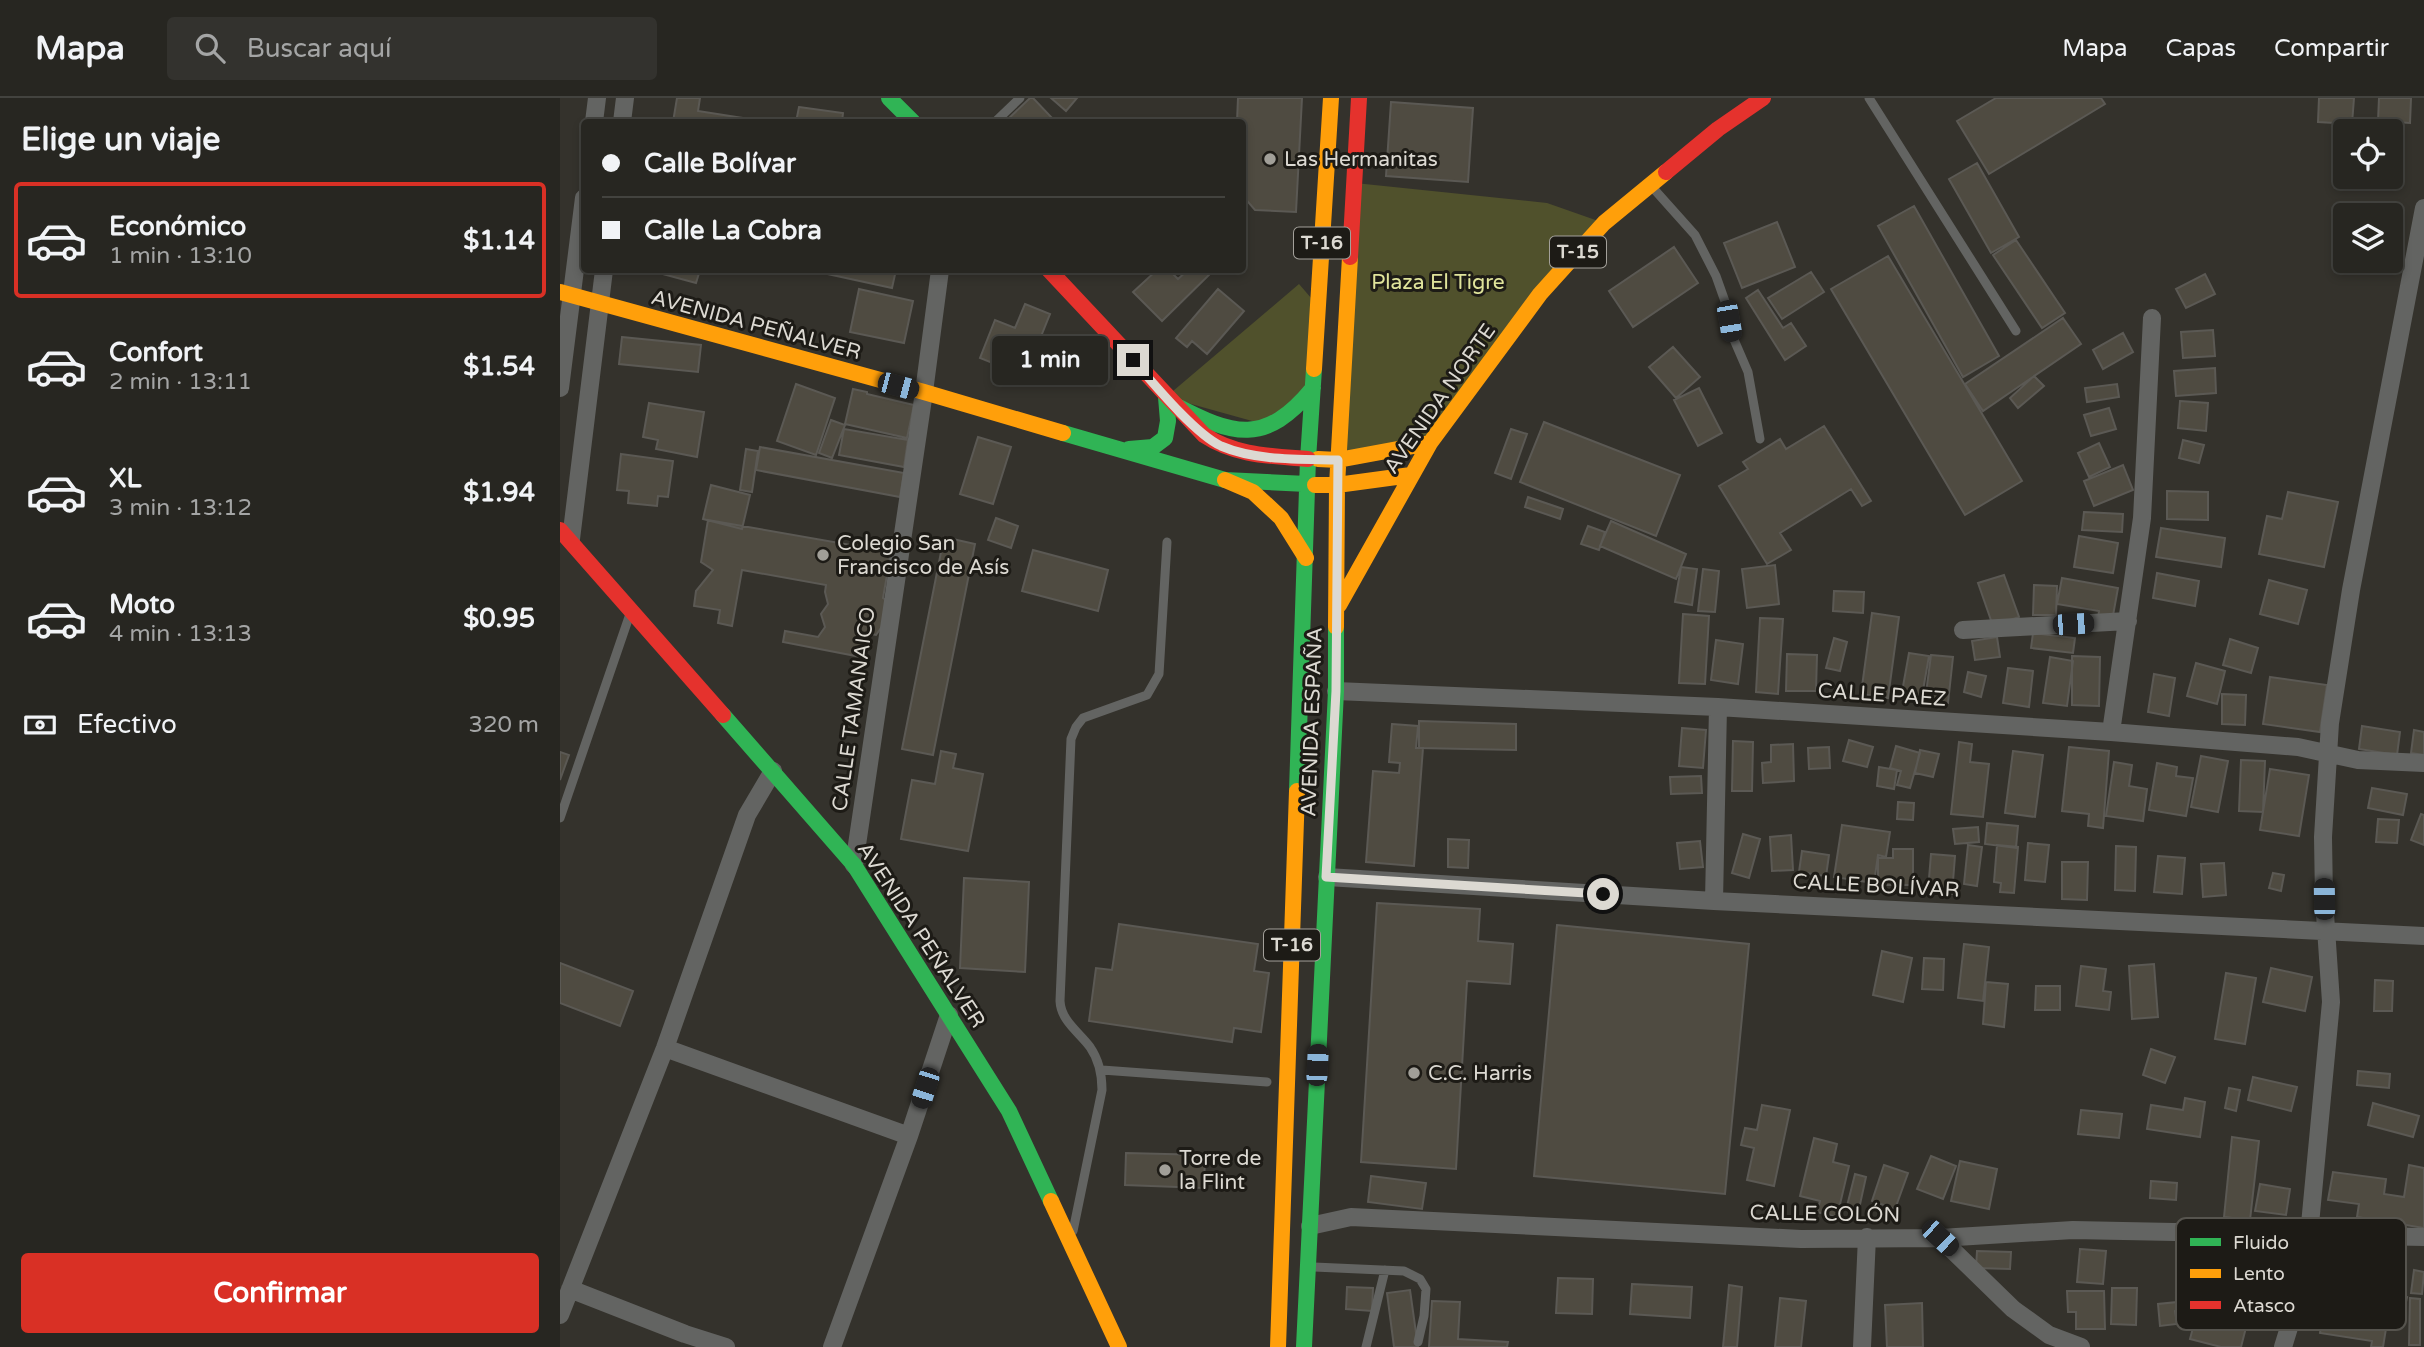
<!DOCTYPE html>
<html lang="es">
<meta charset="utf-8">
<style>
:root{--surface:#272621;--page:#33322e;--text:#f1f3f6;--muted:#a4a5a5;--line:#43433f;--accent:#d93025}
body{margin:0;font-family:"Varela Round",sans-serif;background:var(--page);color:var(--text);height:100vh;display:flex;flex-direction:column;font-size:26px;white-space:nowrap}
*{box-sizing:border-box;margin:0}
p{font-size:23px;color:var(--muted)}
.icon{flex:none;width:38px;height:38px;fill:none;stroke:currentColor;stroke-width:2;stroke-linecap:round;stroke-linejoin:round}
.map{position:relative;flex:1;overflow:hidden}
.sheet{display:flex;flex-direction:column;background:var(--surface);width:560px}
.sheet>*{flex:none}
.guide{position:absolute;left:21px;top:21px;width:665px;height:154px;border-radius:7px;box-shadow:0 4px 10px #0003,0 0 0 2px var(--line);display:grid;align-content:center;height:154px;padding:0 21px;background:var(--surface)}
.tools{position:absolute;left:1773px;top:21px;display:grid;gap:14px}
.tools a{display:grid;place-items:center;width:70px;height:70px;border-radius:7px;background:var(--surface);box-shadow:0 4px 10px #0003,0 0 0 2px var(--line);font-size:35px}
.end{position:absolute;width:32px;height:32px;margin:-16px;border:9px solid #dcd9d2;background:#111;box-shadow:0 0 0 4px #111}
.from{border-radius:50%}
.bubble{position:absolute;height:49px;border-radius:7px;background:var(--surface);box-shadow:0 4px 10px #0003,0 0 0 2px var(--line);font-size:23px;font-weight:800;line-height:49px;text-align:center}
.car{position:absolute;width:21px;height:42px;margin:-21px -10px;border-radius:9px;box-shadow:0 0 5px 2px #0007;background:linear-gradient(#222 24%,#8ab4d8 0 40%,#222 0 76%,#8ab4d8 0 86%,#222 0)}
.guide b{display:flex;align-items:center;gap:24px;height:66px;font-size:26px}
.guide b+b{border-top:2px solid var(--line)}
.guide i{width:18px;height:18px;background:var(--text)}
ul{padding:0;list-style:none}
li{display:flex;align-items:center;gap:21px;height:116px;margin:0 14px 10px;padding:0 7px;border:4px solid transparent;border-radius:7px}
li div{flex:1}
li b{display:block;font-size:26px}
li em{font-style:normal;font-weight:800}
li.active{border-color:var(--accent)}
li>.icon{width:63px;height:63px;stroke-width:1.5}
h2{padding:0 21px;font-size:32px;line-height:84px}
.pay{display:flex;align-items:center;gap:18px;height:77px;padding:0 21px;font-size:26px}
.pay p{margin-inline-start:auto}
.primary-button{display:flex;gap:14px;margin-top:auto;padding:14px 21px}
.primary-button a{flex:1;height:80px;border-radius:7px;background:var(--accent);color:#fff;font-size:28px;font-weight:800;line-height:80px;text-align:center}
header{display:flex;align-items:center;gap:42px;box-sizing:border-box;height:98px;padding:0 35px;background:var(--surface);border-bottom:2px solid var(--line)}
header strong{font-size:33px}
nav{display:flex;gap:38px;margin-inline-start:auto;font-size:24px}
.search{width:490px;height:63px;background:var(--page);display:flex;align-items:center;gap:18px;box-sizing:border-box;padding:0 24px;border-radius:7px;color:var(--muted);font-size:26px}
main{display:flex;flex:1;min-height:0}
.map>svg:first-child{display:block}
.green{fill:#50512c}
.building{fill:#4f4b41;stroke:#5b5954;stroke-width:2}
.lines{fill:none;stroke-linecap:round;stroke-linejoin:round}
.lane{stroke:#636462;stroke-width:9}
.street{stroke:#636462;stroke-width:18}
.fast{stroke:#30b455;stroke-width:16}
.slow{stroke:#ff9f0a;stroke-width:16}
.jam{stroke:#e5322d;stroke-width:16}
.route{stroke:#dcd9d2;stroke-width:9}
.poi-dot{fill:#a19f98;stroke:#1d1b16;stroke-width:2.5}
.labels{text-anchor:middle;dominant-baseline:central;stroke-width:6;stroke-linejoin:round;paint-order:stroke}
.shield{fill:#1d1b16;stroke:#a3a09a;stroke-width:2}
.shield-label{font-size:19px;font-weight:bold;fill:#dcd9d2}
.poi-label{font-size:21px;fill:#dcd9d2;stroke:#1d1b16;text-anchor:start}
.park-label{font-size:21px;fill:#e0e49b;stroke:#1d1b16}
.street-label{font-size:21px;fill:#dcd9d2;stroke:#1d1b16}
.key{fill:#1d1b16;stroke:#56544e;stroke-width:2}
.key-label{font-size:19px;fill:#dcd9d2}
</style>
<header>
<strong>Mapa</strong>
<div class="search"><svg class="icon" aria-label="search" viewBox="0 0 24 24"><circle cx="10" cy="10" r="6"/><path d="M15 15l6 6"/></svg>Buscar aquí</div>
<nav><a>Mapa</a><a>Capas</a><a>Compartir</a></nav>
</header>
<main>
<section class="sheet">
<h2>Elige un viaje</h2>
<ul>
<li class="active"><svg class="icon" aria-label="car" viewBox="0 0 24 24"><path d="M5 17H2v-5l4-1 3-4h7l3 4 3 1v5h-3M9 17h6M6 11h13"/><circle cx="7" cy="17" r="2"/><circle cx="17" cy="17" r="2"/></svg><div><b>Económico</b><p>1 min · 13:10</p></div><em>$1.14</em></li>
<li><svg class="icon" aria-label="car" viewBox="0 0 24 24"><path d="M5 17H2v-5l4-1 3-4h7l3 4 3 1v5h-3M9 17h6M6 11h13"/><circle cx="7" cy="17" r="2"/><circle cx="17" cy="17" r="2"/></svg><div><b>Confort</b><p>2 min · 13:11</p></div><em>$1.54</em></li>
<li><svg class="icon" aria-label="car" viewBox="0 0 24 24"><path d="M5 17H2v-5l4-1 3-4h7l3 4 3 1v5h-3M9 17h6M6 11h13"/><circle cx="7" cy="17" r="2"/><circle cx="17" cy="17" r="2"/></svg><div><b>XL</b><p>3 min · 13:12</p></div><em>$1.94</em></li>
<li><svg class="icon" aria-label="car" viewBox="0 0 24 24"><path d="M5 17H2v-5l4-1 3-4h7l3 4 3 1v5h-3M9 17h6M6 11h13"/><circle cx="7" cy="17" r="2"/><circle cx="17" cy="17" r="2"/></svg><div><b>Moto</b><p>4 min · 13:13</p></div><em>$0.95</em></li>
</ul>
<div class="pay"><svg class="icon" aria-label="cash" viewBox="0 0 24 24"><path d="M3 7h18v10H3z"/><circle cx="12" cy="12" r="2"/></svg>Efectivo<p>320 m</p></div>
<div class="primary-button"><a>Confirmar</a></div>
</section>
<div class="map">
<svg width="1864" height="1249" viewBox="0 0 1864 1249">
<rect width="100%" height="100%" fill="#34322c"/>
<path class="green" d="M795,85L987,105L1044,125L870,345L778,362Z
M739,186L758,208L753,290L710,328L606,299Z"/>
<path class="building" d="M117,0H140L138,13L208,24H113Z
M470,0H473L494,22L491,24H448L446,23Z
M491,0H517L506,13Z
M678,0H742L736,114L695,112L682,97V24H677Z
M1436,0H1541L1545,6L1429,76L1397,23Z
M1759,0H1794L1792,26L1758,24Z
M1819,0H1851L1850,25L1818,23Z
M831,4L913,10L908,84L826,78Z
M239,9L283,15L282,24H236Z
M1417,65L1459,139L1431,155L1389,81Z
M1354,108L1439,258L1403,279L1318,128Z
M1217,124L1235,169L1182,190L1164,145Z
M1456,142L1505,215L1482,230L1433,157Z
M1114,149L1138,185L1073,229L1049,193Z
M1328,158L1462,383L1405,417L1271,191Z
M88,172H140L136,185Z
M249,172H336L332,190Z
M597,172H609L618,181L628,172H654L602,223L573,194Z
M1251,174L1264,194L1222,221L1208,200Z
M1645,176L1655,196L1626,210L1616,191Z
M299,191L353,203L344,245L290,234Z
M658,191L684,213L647,256L632,243L627,249L616,240Z
M1198,192L1223,230L1231,225L1246,248L1225,262L1186,200Z
M465,206L490,216L465,278L420,260L435,222L455,230Z
M1503,220L1521,246L1423,313L1405,286Z
M1653,232L1655,258L1623,260L1621,234Z
M1563,235L1573,254L1543,271L1533,252Z
M62,239L141,247L138,274L59,266Z
M1113,249L1140,279L1116,300L1089,269Z
M1655,270L1656,295L1616,298L1614,273Z
M1474,278L1484,288L1458,310L1450,300Z
M236,286L275,300L256,357L217,343Z
M1557,286L1559,299L1527,304L1525,290Z
M1139,290L1162,335L1138,348L1114,302Z
M293,291L307,294V296L354,307L347,340L285,326Z
M1620,303L1648,305L1646,333L1618,330Z
M89,305L144,314L137,359L96,351L98,342L83,339Z
M1549,310L1556,331L1531,338L1524,317Z
M271,322L285,327L272,360L259,355Z
M984,324L1120,377L1096,438L960,384Z
M1264,328L1311,403L1302,408L1291,391L1220,435L1231,452L1207,466L1159,388L1188,371L1183,364L1220,341L1226,351Z
M284,331L348,342L344,369L279,357Z
M951,331L967,336L951,381L935,375Z
M418,339L451,349L433,406L400,396Z
M1623,342L1644,347L1639,365L1619,360Z
M1539,345L1550,369L1529,379L1518,355Z
M200,349L344,375L340,399L196,372Z
M186,351L198,353L192,394L180,392Z
M61,356L113,363L108,399L98,398L97,408L68,405L69,393L57,392Z
M1563,367L1573,392L1534,408L1524,383Z
M151,387L190,397L182,431L143,421Z
M1607,393L1648,394V422L1607,421Z
M1728,394L1778,404L1764,469L1699,456L1707,418L1722,421Z
M968,399L1003,411L1000,421L965,409Z
M1524,414L1563,416L1562,434L1522,432Z
M436,420L458,428L451,450L428,442Z
M148,422L331,454L323,500L331,505L328,520L316,537L305,535L301,559L223,544L225,533L258,539L265,529L261,516L268,506L265,494L266,487L182,472L172,528L158,525L160,512L134,508L136,493L153,472L141,464Z
M1051,423L1126,456L1116,481L1040,448Z
M1028,428L1045,434L1039,452L1021,446Z
M1601,430L1665,440L1661,469L1596,459Z
M1519,438L1558,445L1553,475L1514,469Z
M384,439L415,446L373,657L342,651Z
M473,452L548,472L538,513L462,493Z
M1215,467L1219,506L1187,510L1182,471Z
M1121,469L1137,471L1132,507L1115,504Z
M1143,471L1159,473L1155,514L1138,513Z
M1597,475L1639,483L1635,508L1593,500Z
M1444,477L1459,519L1433,528L1418,485Z
M1502,480L1558,490L1552,523L1538,521L1539,513L1497,506Z
M1709,482L1747,492L1738,526L1700,516Z
M1474,487L1497,488L1496,517H1473Z
M1274,493L1304,494L1303,515L1273,513Z
M1312,515L1339,519L1328,600L1301,596Z
M1123,516L1149,518L1145,586L1119,585Z
M1200,520L1223,521L1218,596L1196,594Z
M1473,535L1515,540L1513,555L1471,550Z
M1437,539L1440,559L1415,562L1412,543Z
M1274,540L1287,544L1280,573L1266,570Z
M1670,541L1698,550L1691,575L1663,567Z
M1156,542L1183,546L1178,586L1151,582Z
M1349,555L1369,558L1362,598L1342,594Z
M1227,556L1257,557L1256,593H1226Z
M1371,557L1393,559L1388,605L1365,603Z
M1512,558L1540,559L1539,608L1512,607Z
M1490,559L1513,563L1507,608L1483,605Z
M1636,565L1665,573L1657,606L1627,598Z
M1448,570L1473,573L1469,609L1443,605Z
M1408,574L1426,578L1421,599L1404,594Z
M1594,576L1615,580L1609,618L1588,614Z
M1710,579L1767,587L1760,634L1703,626Z
M1662,596L1686,597L1685,627L1662,626Z
M859,623L956,626V652L859,650Z
M832,626L858,628L856,650H863L854,768L806,764L813,673L839,675L840,665L829,664Z
M1802,628L1840,634L1837,657L1799,651Z
M1122,630L1146,632L1143,670L1119,668Z
M1854,632L1864,634V657L1851,655Z
M1289,642L1313,649L1307,669L1283,663Z
M1173,643L1193,644L1192,693H1172Z
M1399,644L1412,646L1410,664L1429,666L1423,719L1391,716Z
M1233,646L1234,683L1203,685L1202,665L1211,664V647Z
M1336,648L1360,655L1350,690L1337,687L1341,673L1330,670Z
M1269,649L1270,670L1249,671L1248,650Z
M1509,649L1549,653L1543,730L1528,728L1529,716L1502,713Z
M1360,652L1379,656L1373,679L1355,675Z
M381,653L396,656L393,670L423,676L408,753L341,741L352,682L375,686Z
M1453,653L1483,657L1475,719L1445,715Z
M0,654L9,657L0,682Z
M1641,658L1668,663L1658,714L1631,709Z
M1681,662L1705,663L1703,714L1679,713Z
M1554,664L1572,667L1569,688L1587,691L1583,723L1546,718Z
M1597,665L1617,669L1616,678L1633,680L1626,718L1589,712Z
M1319,669L1337,672L1334,691L1317,688Z
M1710,671L1749,677L1739,738L1700,732Z
M1141,678L1142,695L1111,696L1110,679Z
M1812,690L1847,696L1843,717L1808,710Z
M1338,704L1354,705L1353,722L1337,721Z
M1861,716L1864,717V747L1851,742Z
M1818,721L1839,722L1837,745L1816,744Z
M1427,725L1458,728L1456,750L1425,746Z
M1282,727L1330,734L1326,759L1318,757L1314,785L1274,779Z
M1418,729L1419,744L1395,746L1393,731Z
M1183,736L1200,741L1189,780L1172,775Z
M1231,737L1233,772L1212,773L1210,739Z
M888,741L909,742L908,770L888,769Z
M1140,743L1143,769L1120,771L1117,745Z
M1468,745L1489,747L1485,784L1465,782Z
M1408,747L1422,749L1417,788L1404,786Z
M1437,747L1458,749L1454,795L1440,794L1441,785L1434,784Z
M1556,748L1576,749L1575,793L1555,792Z
M1333,751H1353V787H1318V760H1333Z
M1242,753L1269,757L1266,778L1239,774Z
M1371,756L1395,758L1392,796L1368,793Z
M1598,758L1625,760L1622,796L1594,794Z
M1502,764H1528L1527,802L1502,801Z
M1664,765L1666,797L1643,799L1641,766Z
M1713,775L1724,777L1721,793L1709,790Z
M404,780L469,784L465,874L400,870Z
M817,805L920,811L918,843L953,846L950,886L907,883L896,1071L801,1064Z
M559,826L698,846L694,873L709,875L701,934L674,930L672,944L529,923L536,870L552,872Z
M997,827L1189,846L1165,1096L974,1078Z
M1404,846L1429,849L1423,903L1398,900Z
M1322,853L1352,860L1343,904L1313,897Z
M1364,860L1384,861L1383,892L1362,891Z
M0,865L73,893L60,928L0,905Z
M1594,866L1598,919L1572,921L1569,868Z
M1521,868L1546,871L1543,893L1551,894L1549,912L1516,908Z
M1711,870L1752,879L1745,913L1703,904Z
M1666,875L1696,880L1685,946L1655,941Z
M1815,882L1833,883L1832,913H1814Z
M1426,884L1448,886L1444,929L1423,926Z
M1476,888H1500V912H1475Z
M1591,951L1615,959L1605,985L1583,977Z
M1798,973L1830,976L1829,990L1797,987Z
M1693,979L1737,989L1731,1013L1688,1002Z
M1669,990L1680,992L1676,1013L1665,1010Z
M1625,1000L1645,1004L1640,1039L1587,1031L1591,1007L1623,1012Z
M1813,1005L1859,1018L1853,1039L1808,1027Z
M1202,1007L1230,1012L1214,1088L1187,1082L1194,1050L1181,1047L1185,1030L1197,1032Z
M1521,1012L1562,1016L1559,1040L1518,1036Z
M1672,1039L1699,1043L1690,1122L1664,1119Z
M1254,1040L1277,1046L1273,1064L1289,1068L1277,1119L1257,1114L1260,1103L1240,1098Z
M566,1055L645,1057L644,1090L565,1087Z
M1371,1058L1396,1068L1383,1101L1357,1091Z
M1400,1063L1437,1071L1429,1111L1391,1103Z
M1324,1067L1348,1075L1335,1111L1312,1103Z
M1849,1067L1864,1070V1130L1797,1119L1799,1106L1768,1102L1773,1074L1826,1081L1824,1096L1844,1099Z
M1295,1076L1306,1079L1299,1111L1287,1108Z
M811,1078L866,1085L862,1111L808,1104Z
M1591,1083L1617,1085L1616,1102L1590,1100Z
M1700,1086L1730,1091L1726,1117L1695,1113Z
M1520,1151L1546,1153L1543,1186L1517,1184Z
M1417,1153L1451,1154L1450,1171L1416,1170Z
M1854,1172L1864,1174L1862,1196L1851,1195Z
M998,1180L1033,1181L1032,1216L996,1215Z
M1072,1186L1132,1189L1130,1220L1070,1216Z
M1169,1187L1182,1189L1177,1249H1163Z
M787,1189L813,1190L812,1213L786,1211Z
M1552,1190H1577L1576,1227L1551,1226Z
M850,1192L858,1249H834L827,1195Z
M1507,1193H1544L1545,1231H1516V1214H1508Z
M1631,1193L1633,1210L1615,1213L1617,1226L1600,1228L1598,1206L1617,1204L1616,1195Z
M1830,1196L1847,1199L1844,1214L1827,1211Z
M1220,1200L1246,1203L1241,1249H1215Z
M1850,1200L1860,1201V1247H1849Z
M872,1203L900,1204L898,1241L948,1244L947,1249H869Z
M1666,1203L1691,1210L1681,1249H1661L1630,1241L1638,1211L1662,1218Z
M1765,1203L1829,1212L1823,1249H1811L1812,1243L1760,1235Z
M1362,1205L1363,1249H1327L1325,1207Z"/>
<g class="lines">
<path class="lane" d="M1309,0L1456,233
M435,24L460,0
M1093,90L1135,137L1156,178L1167,209L1172,237L1188,274L1200,341
M0,720L70,516
M542,972L707,984
M513,1133L542,992C542,976 539,962 530,949C519,934 501,923 500,903L511,641L516,629L523,620L587,597L599,576L607,444
M754,1169L844,1173L860,1181L866,1191L864,1218L858,1244
M806,1249L825,1172"/>
<path class="street" d="M34,24L37,0
M62,24L65,0
M0,290L24,100
M11,441L44,172
M1403,532L1568,523
M776,593L1158,609L1551,634L1738,649L1798,662L1864,665
M1551,634L1582,420L1592,220
M294,767L364,294L380,172
M767,779L1154,803L1864,838
M1154,803L1158,609
M105,950L349,1038
M750,1128L791,1119L1241,1141L1380,1140L1513,1132L1864,1139
M1380,1140L1453,1211L1489,1237L1521,1249
M10,1191L125,1236L166,1249
M0,1217L105,950L187,717L213,673
M272,1249L349,1038L389,917
M1302,1249L1307,1139
M1723,1249L1731,1223L1749,1137L1771,904L1764,801L1763,739L1770,625L1791,492L1864,110"/>
<path class="fast" d="M329,0L353,24
M613,306C674,338 705,348 753,290
M503,335L665,382L747,386
M569,351L593,349L605,340L608,323L606,299
M163,617L294,767L449,1013L491,1103
M737,693L748,361L754,271
M744,1249L776,593V529"/>
<path class="slow" d="M0,194L364,294L503,335
M754,271L771,0
M758,361L778,362L870,345
M665,382L693,394L721,420L746,460
M755,387H777L851,377
M779,507L870,345L980,196L1044,125L1106,74
M776,529L777,387L790,159
M491,1103L559,1249
M718,1249L737,693"/>
<path class="jam" d="M1106,74L1158,31L1203,0
M790,159L799,0
M489,172L644,337C676,358 711,358 748,361
M0,432L163,617"/>
</g>
<g class="lines">
<path class="route" d="M573,262C593,285 635,336 661,348C696,363 741,361 778,362L776,593L766,779L1043,796"/>
</g>
<g class="poi-dot">
<circle cx="710" cy="61" r="7"/>
<circle cx="263" cy="457" r="7"/>
<circle cx="854" cy="975" r="7"/>
<circle cx="605" cy="1072" r="7"/>
</g>
<g class="labels">
<g class="shield">
<rect x="734" y="129.5" width="56" height="31" rx="5"/>
<rect x="990" y="138.5" width="56" height="31" rx="5"/>
<rect x="704" y="831.5" width="56" height="31" rx="5"/>
</g>
<g class="shield-label">
<text x="762" y="145">T-16</text>
<text x="1018" y="154">T-15</text>
<text x="732" y="847">T-16</text>
</g>
<g class="poi-label">
<text x="724" y="61">Las Hermanitas</text>
<text x="277" y="445">Colegio San<tspan x="277" dy="24">Francisco de Asís</tspan></text>
<text x="868" y="975">C.C. Harris</text>
<text x="619" y="1060">Torre de<tspan x="619" dy="24">la Flint</tspan></text>
</g>
<g class="park-label">
<text x="878" y="184">Plaza El Tigre</text>
</g>
<g class="street-label">
<text transform="translate(196 227) rotate(15)">AVENIDA PEÑALVER</text>
<text transform="translate(880 301) rotate(-55)">AVENIDA NORTE</text>
<text transform="translate(1322 597) rotate(4)">CALLE PAEZ</text>
<text transform="translate(294 611) rotate(-82)">CALLE TAMANAICO</text>
<text transform="translate(752 624) rotate(-88)">AVENIDA ESPAÑA</text>
<text transform="translate(1316 788) rotate(3)">CALLE BOLÍVAR</text>
<text transform="translate(361 837) rotate(57)">AVENIDA PEÑALVER</text>
<text transform="translate(1265 1116) rotate(1)">CALLE COLÓN</text>
</g>
</g>
<rect x="1616" y="1120" width="230" height="112" rx="10" class="key"/>
<rect x="1630" y="1140" width="31" height="8" fill="#30b455"/>
<rect x="1630" y="1171" width="31" height="9" fill="#ff9f0a"/>
<rect x="1630" y="1203" width="31" height="8" fill="#e5322d"/>
<g class="key-label">
<text x="1673" y="1151">Fluido</text>
<text x="1673" y="1182">Lento</text>
<text x="1673" y="1214">Atasco</text>
</g>
</svg>
<div class="tools">
<a><svg class="icon" aria-label="locate" viewBox="0 0 24 24"><circle cx="12" cy="12" r="6"/><path d="M12 2v4M12 18v4M2 12h4M18 12h4"/></svg></a>
<a><svg class="icon" aria-label="layers" viewBox="0 0 24 24"><path d="M12 4l9 5-9 5-9-5zM3 14l9 5 9-5"/></svg></a>
</div>
<i class="end from" style="left:1043px;top:796px"></i>
<i class="end" style="left:573px;top:262px"></i>
<div class="bubble" style="left:432px;top:238px;width:116px">1 min</div>
<i class="car" style="left:1169px;top:223px;rotate:170deg"></i>
<i class="car" style="left:338px;top:288px;rotate:105deg"></i>
<i class="car" style="left:1513px;top:526px;rotate:87deg"></i>
<i class="car" style="left:1764px;top:801px;rotate:359deg"></i>
<i class="car" style="left:757px;top:967px;rotate:3deg"></i>
<i class="car" style="left:365px;top:990px;rotate:198deg"></i>
<i class="car" style="left:1380px;top:1140px;rotate:133deg"></i>
<div class="guide">
<b><i class="from"></i>Calle Bolívar</b>
<b><i></i>Calle La Cobra</b>
</div>
</div>
</main>
